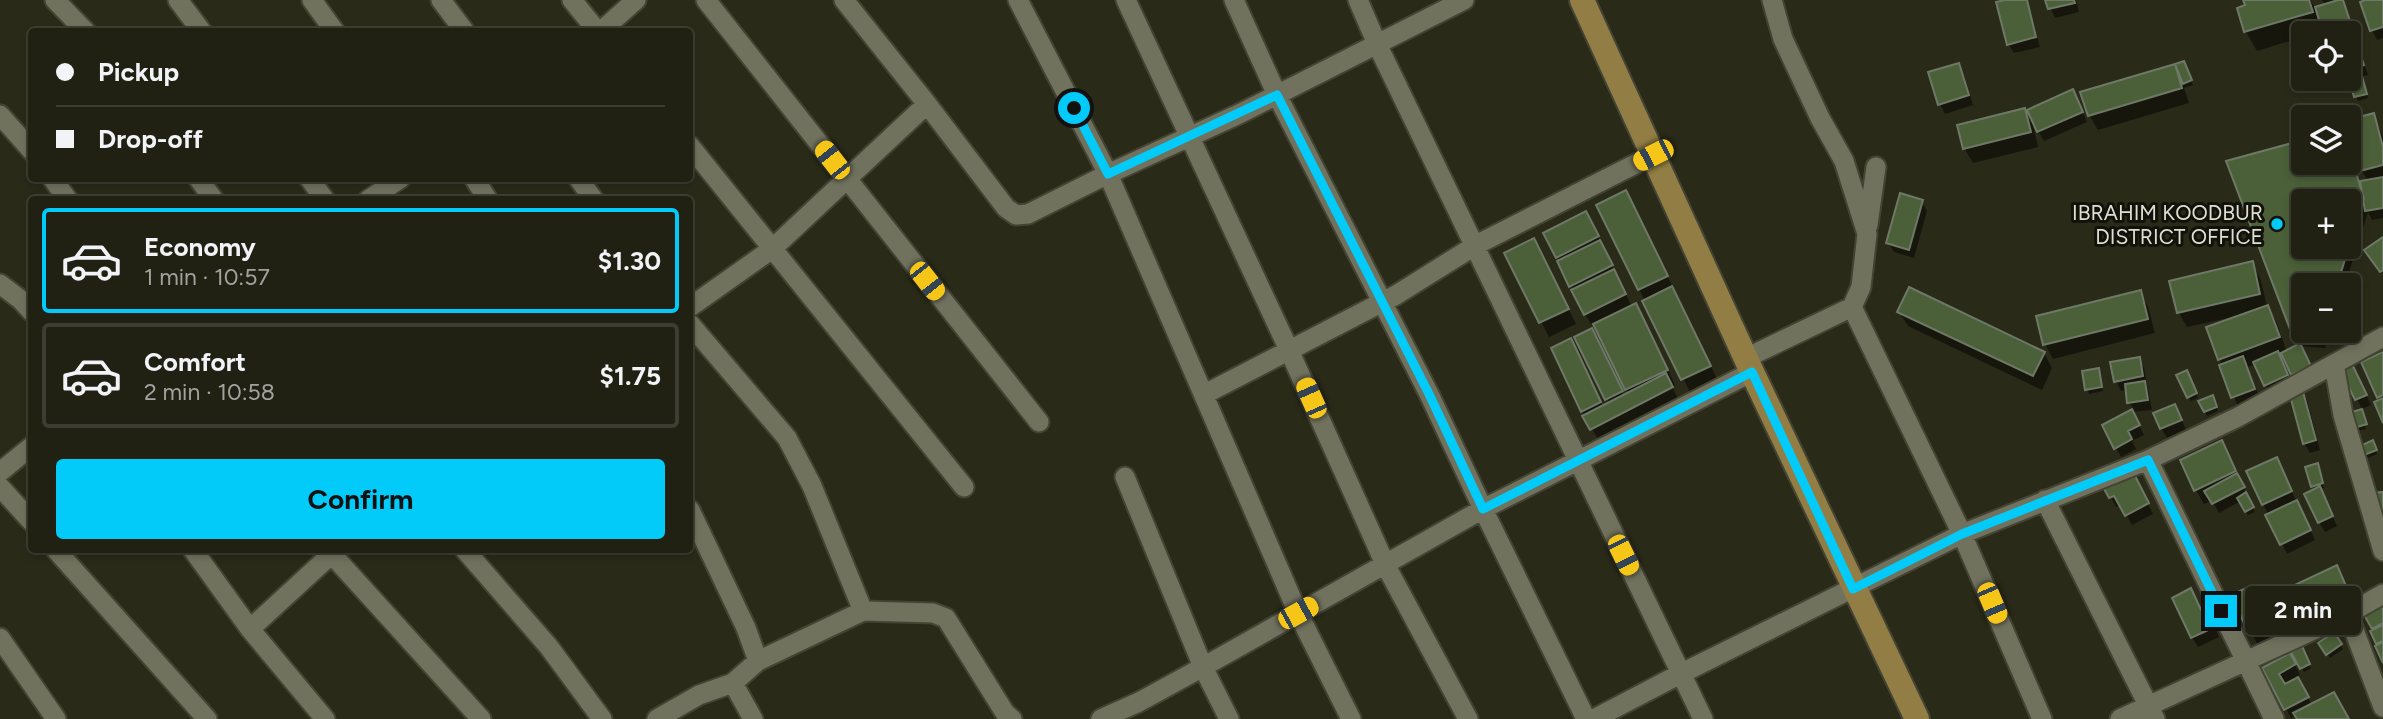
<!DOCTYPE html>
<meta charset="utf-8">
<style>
:root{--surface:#202013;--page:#28281c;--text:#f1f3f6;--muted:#a2a3a0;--line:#3d3e33;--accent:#02cbf9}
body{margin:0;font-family:Figtree,sans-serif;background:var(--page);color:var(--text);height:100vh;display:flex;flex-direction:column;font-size:26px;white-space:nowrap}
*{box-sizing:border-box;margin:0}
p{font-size:23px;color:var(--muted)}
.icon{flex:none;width:38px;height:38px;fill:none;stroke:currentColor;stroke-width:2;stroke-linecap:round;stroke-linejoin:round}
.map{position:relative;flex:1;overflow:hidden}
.side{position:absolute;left:28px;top:196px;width:665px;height:357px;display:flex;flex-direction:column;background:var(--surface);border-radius:7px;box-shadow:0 4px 10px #0003,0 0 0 2px var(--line)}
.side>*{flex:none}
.guide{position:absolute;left:28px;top:28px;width:665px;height:154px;border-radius:7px;box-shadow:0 4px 10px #0003,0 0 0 2px var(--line);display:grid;align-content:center;height:154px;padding:0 28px;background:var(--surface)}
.tools{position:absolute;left:2291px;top:21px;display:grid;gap:14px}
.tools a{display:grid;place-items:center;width:70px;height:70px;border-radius:7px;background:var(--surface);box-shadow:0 4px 10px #0003,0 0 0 2px var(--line);font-size:35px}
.end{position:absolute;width:32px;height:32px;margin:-16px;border:9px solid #02cbf9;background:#111;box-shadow:0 0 0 4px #111}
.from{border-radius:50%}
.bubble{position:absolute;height:49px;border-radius:7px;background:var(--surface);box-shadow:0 4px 10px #0003,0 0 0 2px var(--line);font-size:23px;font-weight:700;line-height:49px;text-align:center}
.car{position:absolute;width:21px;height:42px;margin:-21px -10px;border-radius:9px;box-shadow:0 0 5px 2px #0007;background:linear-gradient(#f5c518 24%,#345 0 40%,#f5c518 0 76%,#345 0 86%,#f5c518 0)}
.guide b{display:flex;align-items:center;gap:24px;height:66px;font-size:26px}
.guide b+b{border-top:2px solid var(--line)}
.guide i{width:18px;height:18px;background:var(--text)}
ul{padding:12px 0 0;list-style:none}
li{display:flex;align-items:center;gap:21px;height:105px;margin:0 14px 10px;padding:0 14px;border:4px solid var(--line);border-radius:7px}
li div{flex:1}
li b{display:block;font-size:26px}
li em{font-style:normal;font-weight:700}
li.selected{border-color:var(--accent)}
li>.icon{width:63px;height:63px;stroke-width:1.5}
.action{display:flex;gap:14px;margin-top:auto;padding:14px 28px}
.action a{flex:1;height:80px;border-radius:7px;background:var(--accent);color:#111;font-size:28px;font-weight:700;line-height:80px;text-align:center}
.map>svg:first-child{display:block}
.shadow{fill:#0007;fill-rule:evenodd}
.building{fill:#4b6039;stroke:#6e7866;stroke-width:2;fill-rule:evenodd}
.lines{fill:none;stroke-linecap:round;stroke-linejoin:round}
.minor-casing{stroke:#444435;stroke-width:23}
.major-casing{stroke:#444435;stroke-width:28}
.minor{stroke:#71725e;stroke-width:19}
.major{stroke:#927e44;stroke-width:24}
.route{stroke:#02cbf9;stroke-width:9}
.poi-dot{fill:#02cbf9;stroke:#12120a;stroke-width:2.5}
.labels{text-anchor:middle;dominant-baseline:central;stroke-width:6;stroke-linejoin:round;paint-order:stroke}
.poi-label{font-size:21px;fill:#deded3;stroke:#12120a;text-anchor:end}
</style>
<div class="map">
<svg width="2383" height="719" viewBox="0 0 2383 719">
<rect width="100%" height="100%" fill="#2a2a19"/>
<path class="shadow" d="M2012,0H2026L2040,47L2014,53L2008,44Z
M2047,0H2076L2079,12L2055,18Z
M2245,0H2310L2316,9L2326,6L2322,0H2345L2342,1L2347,10L2368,75L2361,77L2368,98L2358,101L2351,80L2346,82L2344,79H2348V33H2325L2324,31L2303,33V37L2257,51L2246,32L2239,9L2247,7Z
M2364,0H2383V38L2377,40L2372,30Z
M2183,63L2193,85L2184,88L2189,103L2098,130L2089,115Z
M1958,65L1964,75L1973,105L1945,114L1940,104Z
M2078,101L2087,122L2044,141L2038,131Z
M2024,110L2033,125L2038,147L1973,163L1964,148Z
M2373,115L2383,136V218L2372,220L2368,212L2345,285H2303V331H2331L2325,348L2300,346L2315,376L2298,384L2283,354L2278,356L2292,385L2271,395L2256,364L2248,367L2260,399L2238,407L2220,359L2233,317L2187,327L2179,313L2171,282L2252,263L2260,278L2267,306L2276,321L2287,352L2300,345L2295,336L2303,141V163H2348V140L2360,182L2368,181L2362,171L2348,121ZM2303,201H2348V247H2303Z
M1921,201L1927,211L1914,258L1894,252L1888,243Z
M1598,206L1634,207L1718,381L1691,394Z
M1591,223L1632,307L1644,320L1675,385L1672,387L1680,402L1600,443L1582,411L1579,355L1603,407L1610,404L1577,337L1596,340L1624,397L1629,394L1595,322L1591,324L1585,314L1546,233Z
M1506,254L1542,255L1576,324L1549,337Z
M2140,292L2148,307L2155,333L2053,359L2045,344Z
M1899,312L2044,353L2052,368L2042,390L1908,326Z
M2348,319L2358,330L2350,343L2332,331H2348Z
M2139,359L2144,368L2152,410L2132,412L2144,435L2132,441L2136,449L2121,457L2104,426L2134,410L2129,402L2127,390L2121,391L2116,381Z
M2098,370L2103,391L2089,394L2087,389Z
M2343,370L2357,375L2371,405L2362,409Z
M2179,376L2188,377L2198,398L2191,401Z
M2301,390L2307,400L2320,450L2310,453L2304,443Z
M2214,401L2218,411L2207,416L2201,402Z
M2361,414L2366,429L2358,431L2356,427Z
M2180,416L2186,430L2167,438L2161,428Z
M2374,447L2377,454L2368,458L2366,454Z
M2229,457L2255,512L2248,515L2241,501L2219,513L2212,501L2204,504L2196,490Z
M2307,468L2319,470L2324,488L2320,489L2337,526L2325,532L2319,522L2315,491Z
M2281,469L2315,540L2287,554L2248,472Z
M2131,472L2153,514L2132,525L2121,505L2116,507L2105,486Z
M2336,567L2353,601L2258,645L2250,631L2261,602Z
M2201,612L2211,619L2219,637L2198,647L2192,637Z
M2334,635L2343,649L2330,658L2321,644Z
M2301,649L2311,668L2304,672L2294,653Z
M2290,656L2300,675L2296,677L2312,705L2347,719H2299L2297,715L2291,718L2265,669Z"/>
<path class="building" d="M2005,0H2027L2036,37L2007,45L1996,2Z
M2045,0H2074L2075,3L2048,9Z
M2243,0H2309L2313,12L2244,32L2237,8L2245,5Z
M2338,0H2343L2352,27L2333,33H2323L2315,7Z
M2365,0H2383V27L2370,31L2360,2Z
M2352,29L2364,65L2348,70V33H2338Z
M2184,61L2192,80L2183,84L2175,64Z
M1959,63L1969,95L1938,105L1928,72Z
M2175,64L2182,88L2088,116L2080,92Z
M2362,76L2367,94L2354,97L2349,80Z
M2073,89L2083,112L2037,132L2027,110Z
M2025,108L2031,132L1963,149L1957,125Z
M2374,113L2383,147V165L2360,171L2348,128V120Z
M2303,140V163H2348V145L2364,199L2337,285H2303V331H2323L2320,339L2293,337L2226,161ZM2303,201H2348V247H2303Z
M2383,177V208L2365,211L2360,181Z
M1626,190L1668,276L1638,290L1596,205Z
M1900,193L1923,200L1909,250L1886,243Z
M1586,211L1599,236L1556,258L1543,233Z
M2383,237V270L2380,272L2364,250Z
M1534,238L1569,309L1539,323L1504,253Z
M1600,240L1613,265L1569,287L1557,261Z
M2253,261L2260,294L2177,313L2169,281Z
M1614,269L1626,294L1584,315L1571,290Z
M1672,286L1711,366L1681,380L1642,301Z
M1909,287L2045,352L2033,376L1897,312Z
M2141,290L2148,319L2043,345L2036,316Z
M1636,303L1668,370L1625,390L1593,324Z
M2268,305L2280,337L2218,360L2206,327Z
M1592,328L1623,391L1605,400L1574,337Z
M1571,338L1601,402L1581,412L1551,348Z
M2300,343L2311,366L2291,375L2281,353Z
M2278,351L2288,375L2264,386L2253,362Z
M2383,352V395L2377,398L2361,362Z
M2243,356L2255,389L2231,398L2219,365Z
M2140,357L2143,376L2114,382L2110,362Z
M2352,364L2367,395L2355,400L2340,369Z
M2099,368L2102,387L2085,390L2082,371Z
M2187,370L2197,393L2187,398L2176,375Z
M1666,373L1673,387L1590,430L1582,416Z
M2145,381L2148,400L2127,403L2125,384Z
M2302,388L2316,440L2303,444L2289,392Z
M2213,395L2217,407L2204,412L2198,401Z
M2383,398V423L2374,402Z
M2175,404L2182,420L2160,429L2153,413Z
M2132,409L2140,425L2128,431L2132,439L2114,449L2102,425Z
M2362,409L2367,424L2354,428L2349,413Z
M2222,440L2236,471L2194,491L2180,460Z
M2373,440L2377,450L2364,455L2360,446Z
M2277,457L2292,491L2262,505L2246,471Z
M2318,463L2323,483L2311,487L2305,467Z
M2132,470L2149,503L2125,516L2114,496L2109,498L2102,485Z
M2237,473L2245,487L2212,504L2204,491Z
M2320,486L2333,516L2318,523L2304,494Z
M2246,492L2254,507L2245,512L2237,498Z
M2383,492V510L2371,512L2369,493Z
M2297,500L2311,530L2280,545L2265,515Z
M2337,565L2346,586L2248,632L2231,595L2253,585L2261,601Z
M2191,588L2201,610L2206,608L2215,627L2191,638L2172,598Z
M2383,605V623L2372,629L2364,615Z
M2383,625V641L2376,644L2370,631Z
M2334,632L2342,644L2326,655L2318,643Z
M2383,642V663L2375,646Z
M2302,646L2310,664L2300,669L2291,652Z
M2290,653L2296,664L2279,674L2285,684L2298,677L2309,697L2284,710L2262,668Z
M2334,692L2349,719H2297L2293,713Z"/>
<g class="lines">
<defs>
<path id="minor" d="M55,0L86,32
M178,0L202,32
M312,0L335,32
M441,0L465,32
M572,0L598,32
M706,0L1039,422
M844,0L927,104
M1018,0L1108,174L1298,613L1351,719
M1126,0L1289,350L1386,566L1468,719
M1234,0L1277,95L1429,394L1483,509L1586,719
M1358,0L1377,44L1703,719
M1772,0L1783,39L1820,118L1844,161L1867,234L1861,287L1852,307
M600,32L636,0
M0,115L32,151
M690,146L964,487
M52,178L68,200
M198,178L214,200
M309,178L325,200
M474,178L488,200
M578,178L594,200
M368,200L401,178
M1868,225L1876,167
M0,284L21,300L32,312
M690,307L772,249L927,104L1006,208L1016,215L1028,214L1108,174L1239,114L1464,0
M1746,358L1852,307L1962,534L2042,719
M2334,364L2343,415L2383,551
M1205,394L1396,295L1476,245L1653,155
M2148,460L2274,719
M0,472L32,446
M1125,477L1203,667L1229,719
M0,487L32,522
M2045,500L2155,719
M690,510L746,628L758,661
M56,550L207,719
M193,550L250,629L325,719
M328,550L481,719
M465,550L549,647L602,719
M863,611L933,613L946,618L1005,713L1012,719
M2348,614L2383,707
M250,629L336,550
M0,638L56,719
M733,683L753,719
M657,719L699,695L733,683L758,661L863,611L812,486L787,438L690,324
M1101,719L1139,702L1203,667L1483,509L1752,372
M1594,719L1680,674L1962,534L2148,460L2238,417L2383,337
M2120,719L2348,614L2383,594"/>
<path id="major" d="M1582,0L1752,372L1917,719"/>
</defs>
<use href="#minor" class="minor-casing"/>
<use href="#major" class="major-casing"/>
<use href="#minor" class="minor"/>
<use href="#major" class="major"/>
</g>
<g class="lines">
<path class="route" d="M1074,108L1108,174L1277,95L1429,394L1483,509L1752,372L1853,589L1962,534L2148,460L2221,611"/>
</g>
<circle class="poi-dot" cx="2277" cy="224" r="7"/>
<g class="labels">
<g class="poi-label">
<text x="2263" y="212">IBRAHIM KOODBUR<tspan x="2263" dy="24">DISTRICT OFFICE</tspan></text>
</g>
</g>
</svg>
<div class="tools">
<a><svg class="icon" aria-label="locate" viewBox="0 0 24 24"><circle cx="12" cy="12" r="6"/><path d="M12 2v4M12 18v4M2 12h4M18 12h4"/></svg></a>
<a><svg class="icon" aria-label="layers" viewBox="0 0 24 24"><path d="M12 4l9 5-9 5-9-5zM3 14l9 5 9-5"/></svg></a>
<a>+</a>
<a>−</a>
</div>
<i class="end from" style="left:1074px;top:108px"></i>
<i class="end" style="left:2221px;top:611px"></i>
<div class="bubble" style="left:2245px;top:586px;width:116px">2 min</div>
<i class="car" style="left:1653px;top:155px;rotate:243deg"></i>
<i class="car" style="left:832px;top:160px;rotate:322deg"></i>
<i class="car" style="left:927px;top:281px;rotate:142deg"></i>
<i class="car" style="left:1311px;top:398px;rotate:336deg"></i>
<i class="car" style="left:1623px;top:555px;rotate:154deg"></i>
<i class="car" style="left:1992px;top:603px;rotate:157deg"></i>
<i class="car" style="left:1298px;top:613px;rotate:61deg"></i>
<div class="guide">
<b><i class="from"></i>Pickup</b>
<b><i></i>Drop-off</b>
</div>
<section class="side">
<ul>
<li class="selected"><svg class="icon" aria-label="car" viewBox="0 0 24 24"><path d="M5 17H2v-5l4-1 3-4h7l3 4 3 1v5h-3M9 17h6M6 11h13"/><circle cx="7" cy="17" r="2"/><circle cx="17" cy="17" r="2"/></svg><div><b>Economy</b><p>1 min · 10:57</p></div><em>$1.30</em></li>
<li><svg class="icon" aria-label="car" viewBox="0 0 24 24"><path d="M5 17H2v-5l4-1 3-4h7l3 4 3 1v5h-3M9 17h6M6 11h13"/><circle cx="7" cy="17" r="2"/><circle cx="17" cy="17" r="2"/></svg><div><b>Comfort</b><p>2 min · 10:58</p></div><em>$1.75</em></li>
</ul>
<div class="action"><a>Confirm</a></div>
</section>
</div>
